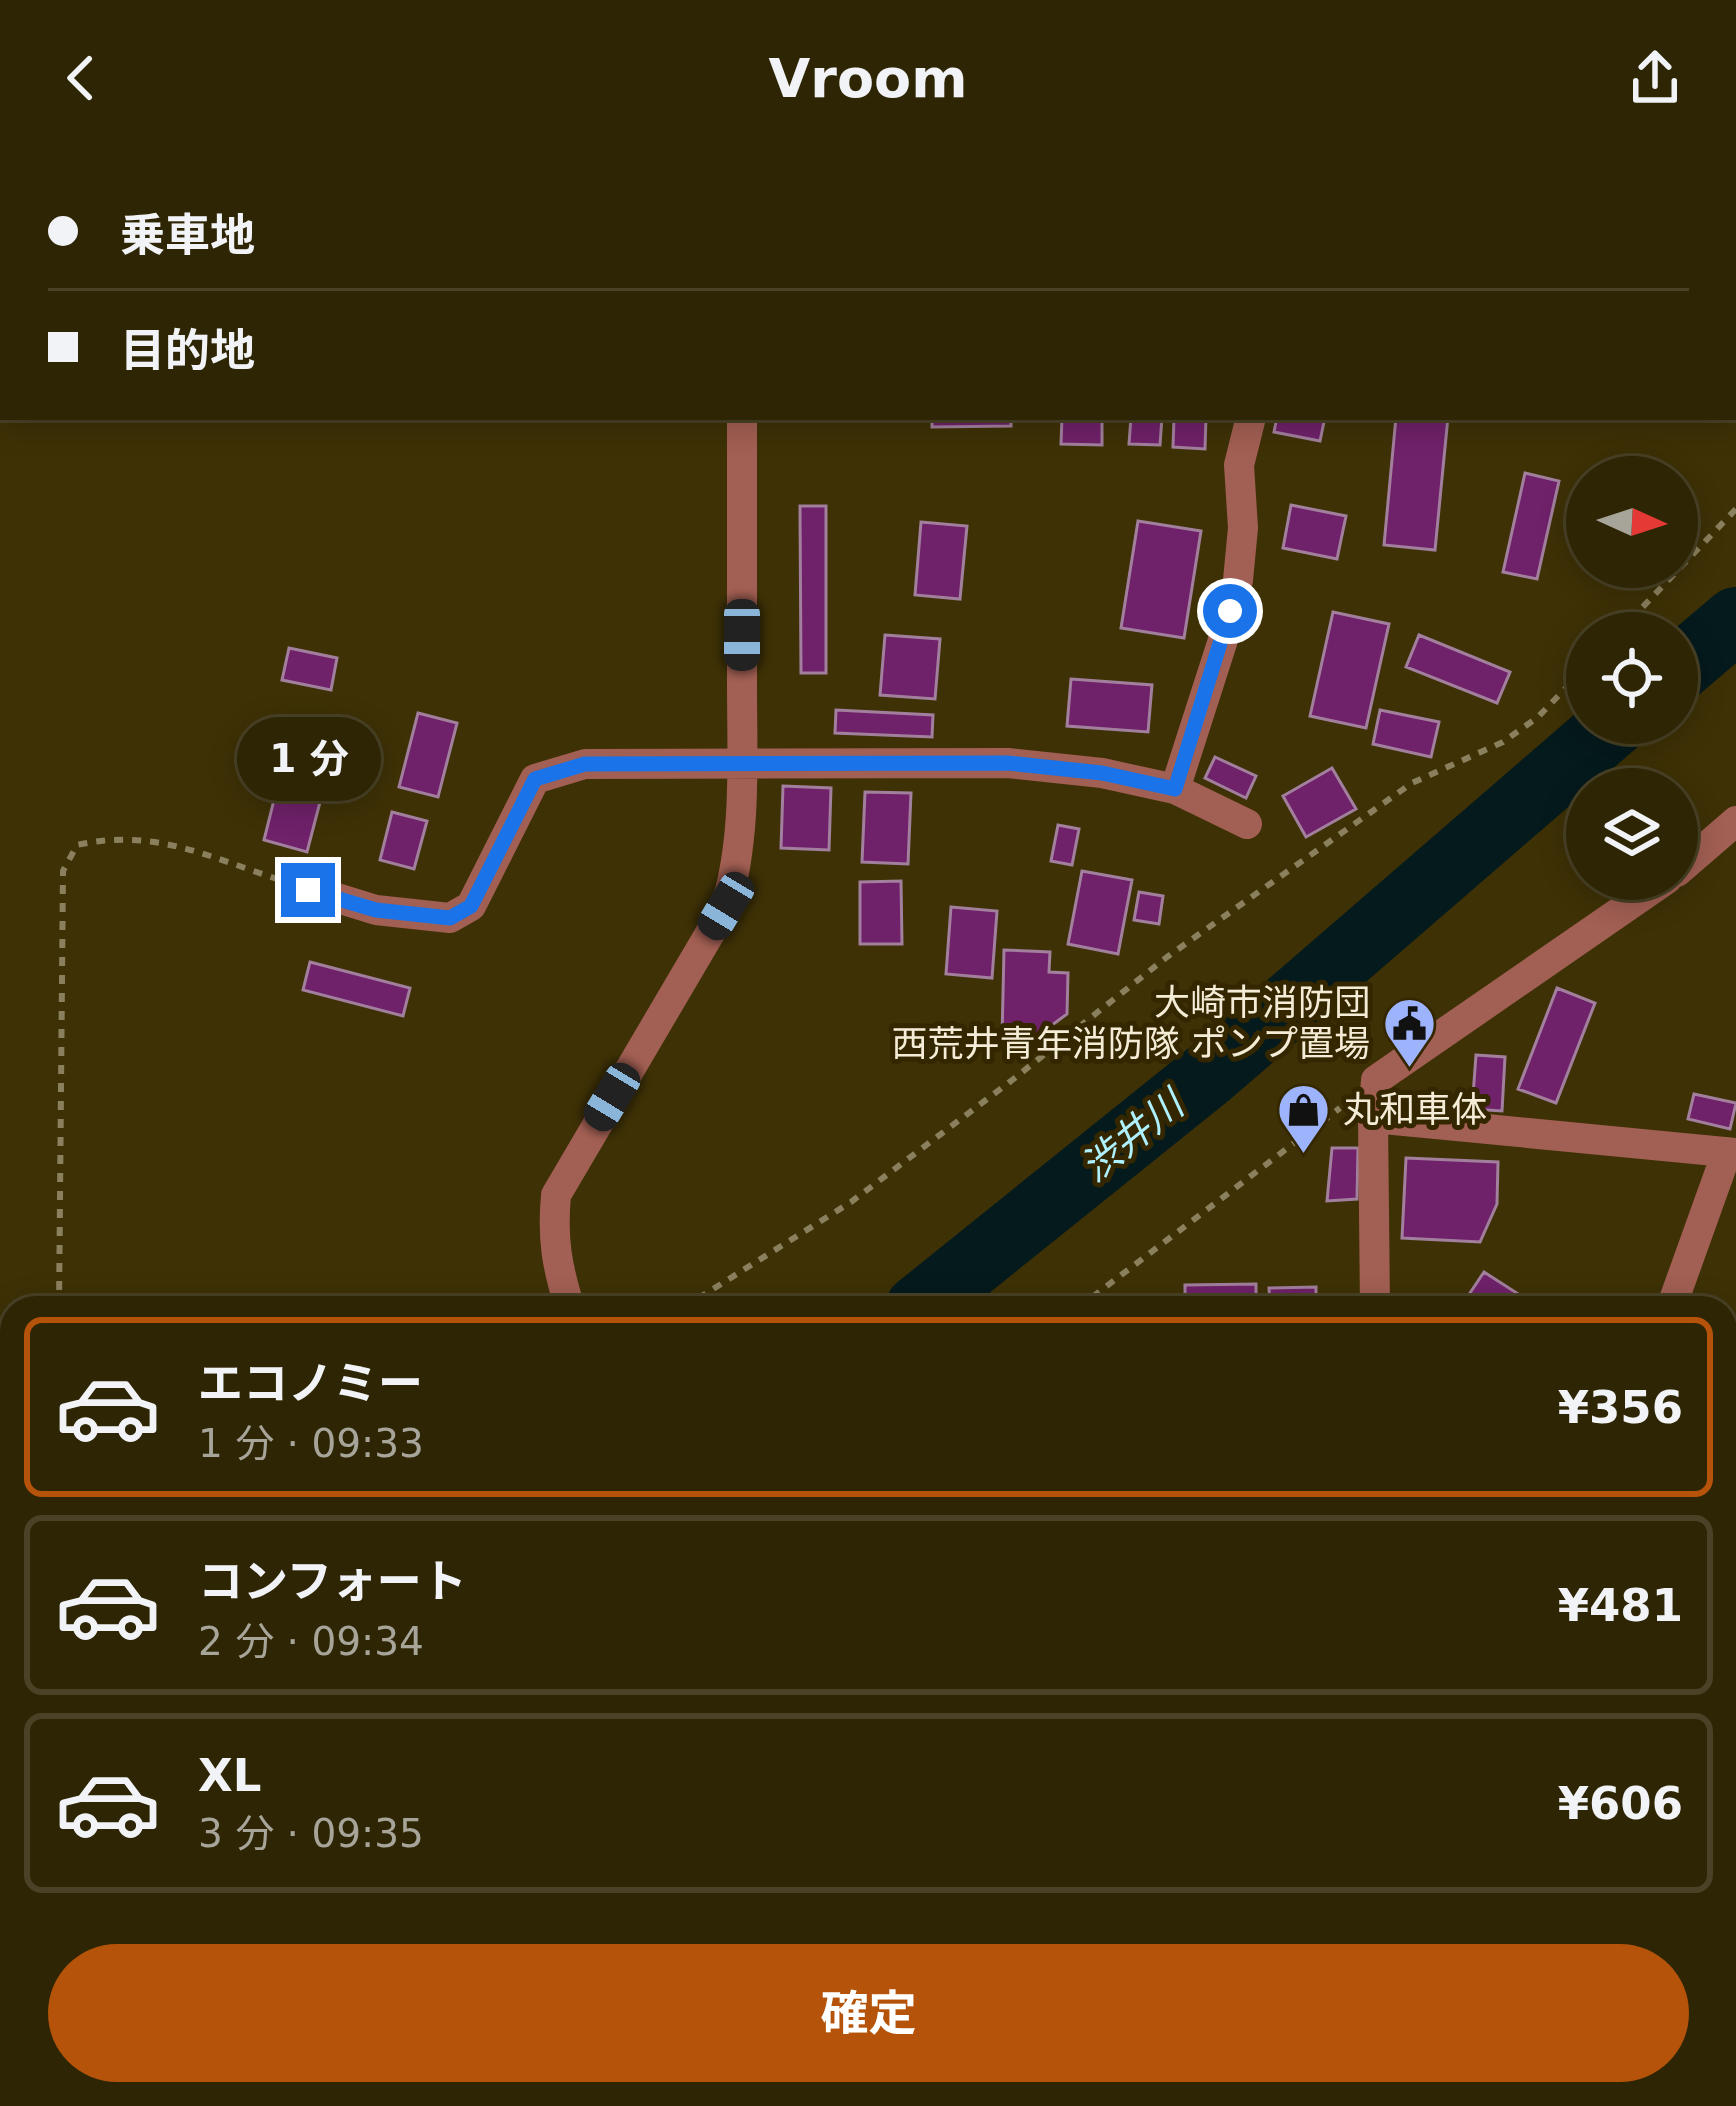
<!DOCTYPE html>
<html lang="ja">
<meta charset="utf-8">
<style>
:root{--surface:#2e2504;--page:#362d0e;--text:#f1f3f6;--muted:#a7a59a;--line:#494226;--accent:#b45309}
body{margin:0;font-family:"DejaVu Sans","Noto Sans JP",sans-serif;background:var(--page);color:var(--text);height:100vh;display:flex;flex-direction:column;font-size:45px;white-space:nowrap}
*{box-sizing:border-box;margin:0}
p{font-size:39px;color:var(--muted)}
.icon{flex:none;width:66px;height:66px;fill:none;stroke:currentColor;stroke-width:2;stroke-linecap:round;stroke-linejoin:round}
.map{position:relative;flex:1;overflow:hidden}
.drawer{position:absolute;left:0px;top:1140px;width:1737px;height:810px;display:flex;flex-direction:column;background:var(--surface);border-radius:36px 36px 0 0;box-shadow:0 6px 30px #0003,0 0 0 3px var(--line)}
.drawer>*{flex:none}
.banner{position:absolute;left:0px;top:0px;width:1737px;height:264px;box-shadow:0 6px 30px #0003,0 0 0 3px var(--line);display:grid;align-content:center;height:264px;padding:0 48px;background:var(--surface)}
.needle{width:78px;rotate:93deg}
.fabs{position:absolute;left:1566px;top:300px;display:grid;gap:24px}
.fabs a{display:grid;place-items:center;width:132px;height:132px;border-radius:50%;background:var(--surface);box-shadow:0 6px 30px #0003,0 0 0 3px var(--line);font-size:60px}
.end{position:absolute;width:54px;height:54px;margin:-27px;border:15px solid #1a73e8;background:#fff;box-shadow:0 0 0 6px #fff}
.from{border-radius:50%}
.bubble{position:absolute;height:84px;border-radius:42px;background:var(--surface);box-shadow:0 6px 30px #0003,0 0 0 3px var(--line);font-size:39px;font-weight:700;line-height:84px;text-align:center}
.car{position:absolute;width:36px;height:72px;margin:-36px -18px;border-radius:15px;box-shadow:0 0 9px 3px #0007;background:linear-gradient(#222 24%,#8ab4d8 0 40%,#222 0 76%,#8ab4d8 0 86%,#222 0)}
.banner b{display:flex;align-items:center;gap:42px;height:114px;font-size:45px}
.banner b+b{border-top:3px solid var(--line)}
.banner i{width:30px;height:30px;background:var(--text)}
ul{padding:21px 0 0;list-style:none}
li{display:flex;align-items:center;gap:36px;height:180px;margin:0 24px 18px;padding:0 24px;border:6px solid var(--line);border-radius:18px}
li div{flex:1}
li b{display:block;font-size:45px}
li em{font-style:normal;font-weight:700}
li.selected{border-color:var(--accent)}
li>.icon{width:108px;height:108px;stroke-width:1.5}
.button{display:flex;gap:24px;margin-top:auto;padding:24px 48px}
.button a{flex:1;height:138px;border-radius:72px;background:var(--accent);color:#fff;font-size:48px;font-weight:700;line-height:138px;text-align:center}
header{display:flex;justify-content:space-between;align-items:center;height:156px;padding:0 48px;background:var(--surface);font-size:54px;font-weight:700}
.map>svg:first-child{display:block}
.lines{fill:none;stroke-linecap:round;stroke-linejoin:round}
.stream{stroke:#051a1d;stroke-width:10}
.river{stroke:#051a1d;stroke-width:66}
.building{fill:#6f2169;stroke:#a27f9d;stroke-width:3}
.path{stroke:#8b805e;stroke-width:6;stroke-dasharray:9 9;stroke-linecap:butt}
.minor{stroke:#a25f53;stroke-width:30}
.tertiary{stroke:#a25f53;stroke-width:30}
.route{stroke:#1a73e8;stroke-width:15}
.labels{text-anchor:middle;dominant-baseline:central;stroke-width:10;stroke-linejoin:round;paint-order:stroke}
.poi-label{font-size:36px;fill:#f4ecd6;stroke:#342700;text-anchor:end}
.water-label{font-size:39px;font-style:italic;fill:#aef0fd;stroke:#342700}
</style>
<header><svg class="icon" aria-label="back" viewBox="0 0 24 24"><path d="M15 5l-7 7 7 7"/></svg>Vroom<svg class="icon" aria-label="share" viewBox="0 0 24 24"><path d="M12 15V3M7 8l5-5 5 5M5 13v7h14v-7"/></svg></header>
<div class="map">
<svg width="1736" height="1950" viewBox="0 0 1736 1950">
<rect width="100%" height="100%" fill="#3e3106"/>
<g class="lines">
<path class="stream" d="M1725,1418H1736
M172,1950L187,1938"/>
<path class="river" d="M1677,514L1736,464
M918,1152L1209,918L1615,567
M0,1824L12,1817"/>
</g>
<path class="building" d="M1316,0H1375L1374,3H1316Z
M1517,0H1565V3H1517Z
M932,261H1011V270L932,271Z
M1062,261H1102V289L1061,288Z
M1131,261H1162L1160,289L1129,288Z
M1174,261H1206L1205,293L1173,291Z
M1277,261H1325L1320,285L1274,276Z
M1396,261H1448L1435,394L1384,389Z
M1525,317L1559,325L1537,423L1503,416Z
M1291,349L1346,360L1337,403L1283,392Z
M800,350H826V517H801Z
M1138,365L1201,375L1184,482L1121,472Z
M921,366L967,370L960,443L915,439Z
M1333,456L1389,468L1366,572L1310,560Z
M885,479L940,483L935,543L880,539Z
M1419,479L1510,516L1497,547L1406,511Z
M289,492L337,502L331,534L282,524Z
M1071,523L1152,529L1148,576L1067,570Z
M836,554L933,559L932,581L835,577Z
M1380,554L1439,566L1431,601L1373,588Z
M418,557L457,567L438,641L399,631Z
M1215,601L1256,620L1246,642L1205,622Z
M1332,612L1356,653L1306,681L1283,640Z
M281,616L325,627L307,696L264,684Z
M783,630L831,632L829,694L781,692Z
M865,636L911,637L908,708L862,706Z
M392,656L427,665L414,713L380,704Z
M1058,669L1079,673L1072,709L1051,705Z
M1082,715L1132,724L1118,798L1068,788Z
M901,725L902,788H860V726Z
M1139,736L1163,740L1159,768L1134,764Z
M951,751L997,755L992,822L946,818Z
M1004,794L1050,796L1049,816L1068,817L1067,858L1033,883L1002,882Z
M310,806L410,832L403,860L303,834Z
M1557,832L1595,847L1556,947L1518,933Z
M1476,899L1505,901L1502,955L1472,953Z
M1694,938L1736,947L1730,973L1688,963Z
M1332,992H1358L1357,1043L1327,1045Z
M1406,1002L1498,1006L1497,1048L1480,1086L1402,1082Z
M1484,1116L1526,1143L1521,1152H1460Z
M1256,1128V1152H1185V1129Z
M1316,1131V1152H1270L1269,1132Z
M1726,1240L1736,1243V1290L1725,1287Z"/>
<g class="lines">
<path class="path" d="M1618,477L1736,353
M59,1152L63,715L77,689C153,672 207,700 277,723
M683,1152L851,1046L1011,925L1167,801L1412,627L1503,586L1538,561L1587,510
M1078,1152L1340,952
M0,1610L12,1602
M0,1694L12,1686
M215,1950L230,1938"/>
<path class="minor" d="M741,0V3
M1078,0V3
M1175,633L1222,487L1238,424L1243,372L1239,309L1251,261
M1677,716L1736,665
M308,733L376,754L450,762L471,750L535,623L585,608L1008,607L1102,617L1175,633L1247,668
M1373,962L1736,997
M570,1152C557,1111 552,1083 556,1039L726,750C747,679 742,603 742,530C742,440 742,351 742,261
M1375,1152L1373,962L1376,924L1667,723
M1671,1152L1727,996
M1725,1439H1736
M741,1938V1950
M26,1950L42,1938
M782,1950L784,1938"/>
<path class="tertiary" d="M1378,1938V1950"/>
</g>
<g class="lines">
<path class="route" d="M308,734L376,754L450,762L471,750L535,623L585,608L1008,607L1102,617L1175,633L1230,455"/>
</g>
<defs>
<symbol id="civic-pin" viewBox="-11 -11 22 30"><path d="M0 17L-7.5 6A9.5 9.5 0 1 1 7.5 6Z" fill="#9db4fd" stroke="#342700"/><path d="M-.6-6.5H3V-4.5H.6V-3L4-1V1h2V6H-6V1h2V-1L-.6-3ZM-1.2 2.5V6h2.4V2.5Z" fill="#111"/></symbol>
<symbol id="shop-pin" viewBox="-11 -11 22 30"><path d="M0 17L-7.5 6A9.5 9.5 0 1 1 7.5 6Z" fill="#9db4fd" stroke="#342700"/><path d="M-5-2.5h2.3a2.7 3.5 0 0 1 5.4 0H5L5.5 6h-11ZM-1.5-2.5h3a1.5 2.3 0 0 0-3 0Z" fill="#111"/></symbol>
</defs>
<g fill-rule="evenodd">
<use href="#civic-pin" x="1380" y="838" width="59" height="81"/>
<use href="#shop-pin" x="1274" y="924" width="59" height="81"/>
</g>
<g class="labels">
<g class="poi-label">
<text x="1370" y="846">大崎市消防団<tspan x="1370" dy="41">西荒井青年消防隊 ポンプ置場</tspan></text>
<text x="1343" y="953" text-anchor="start">丸和車体</text>
</g>
<g class="water-label">
<text transform="translate(1132 980) rotate(-39)">渋井川</text>
</g>
</g>
</svg>
<div class="fabs">
<a><svg class="needle" viewBox="-14 -14 28 28"><path d="M0-13l5 13h-10z" fill="#e53935"/><path d="M0 13l5-13h-10z" fill="#a7a59a"/></svg></a>
<a><svg class="icon" aria-label="locate" viewBox="0 0 24 24"><circle cx="12" cy="12" r="6"/><path d="M12 2v4M12 18v4M2 12h4M18 12h4"/></svg></a>
<a><svg class="icon" aria-label="layers" viewBox="0 0 24 24"><path d="M12 4l9 5-9 5-9-5zM3 14l9 5 9-5"/></svg></a>
</div>
<i class="end from" style="left:1230px;top:455px"></i>
<i class="end" style="left:308px;top:734px"></i>
<div class="bubble" style="left:237px;top:561px;width:144px">1 分</div>
<i class="car" style="left:742px;top:479px;rotate:180deg"></i>
<i class="car" style="left:726px;top:750px;rotate:211deg"></i>
<i class="car" style="left:612px;top:941px;rotate:211deg"></i>
<div class="banner">
<b><i class="from"></i>乗車地</b>
<b><i></i>目的地</b>
</div>
<section class="drawer">
<ul>
<li class="selected"><svg class="icon" aria-label="car" viewBox="0 0 24 24"><path d="M5 17H2v-5l4-1 3-4h7l3 4 3 1v5h-3M9 17h6M6 11h13"/><circle cx="7" cy="17" r="2"/><circle cx="17" cy="17" r="2"/></svg><div><b>エコノミー</b><p>1 分 · 09:33</p></div><em>¥356</em></li>
<li><svg class="icon" aria-label="car" viewBox="0 0 24 24"><path d="M5 17H2v-5l4-1 3-4h7l3 4 3 1v5h-3M9 17h6M6 11h13"/><circle cx="7" cy="17" r="2"/><circle cx="17" cy="17" r="2"/></svg><div><b>コンフォート</b><p>2 分 · 09:34</p></div><em>¥481</em></li>
<li><svg class="icon" aria-label="car" viewBox="0 0 24 24"><path d="M5 17H2v-5l4-1 3-4h7l3 4 3 1v5h-3M9 17h6M6 11h13"/><circle cx="7" cy="17" r="2"/><circle cx="17" cy="17" r="2"/></svg><div><b>XL</b><p>3 分 · 09:35</p></div><em>¥606</em></li>
</ul>
<div class="button"><a>確定</a></div>
</section>
</div>
